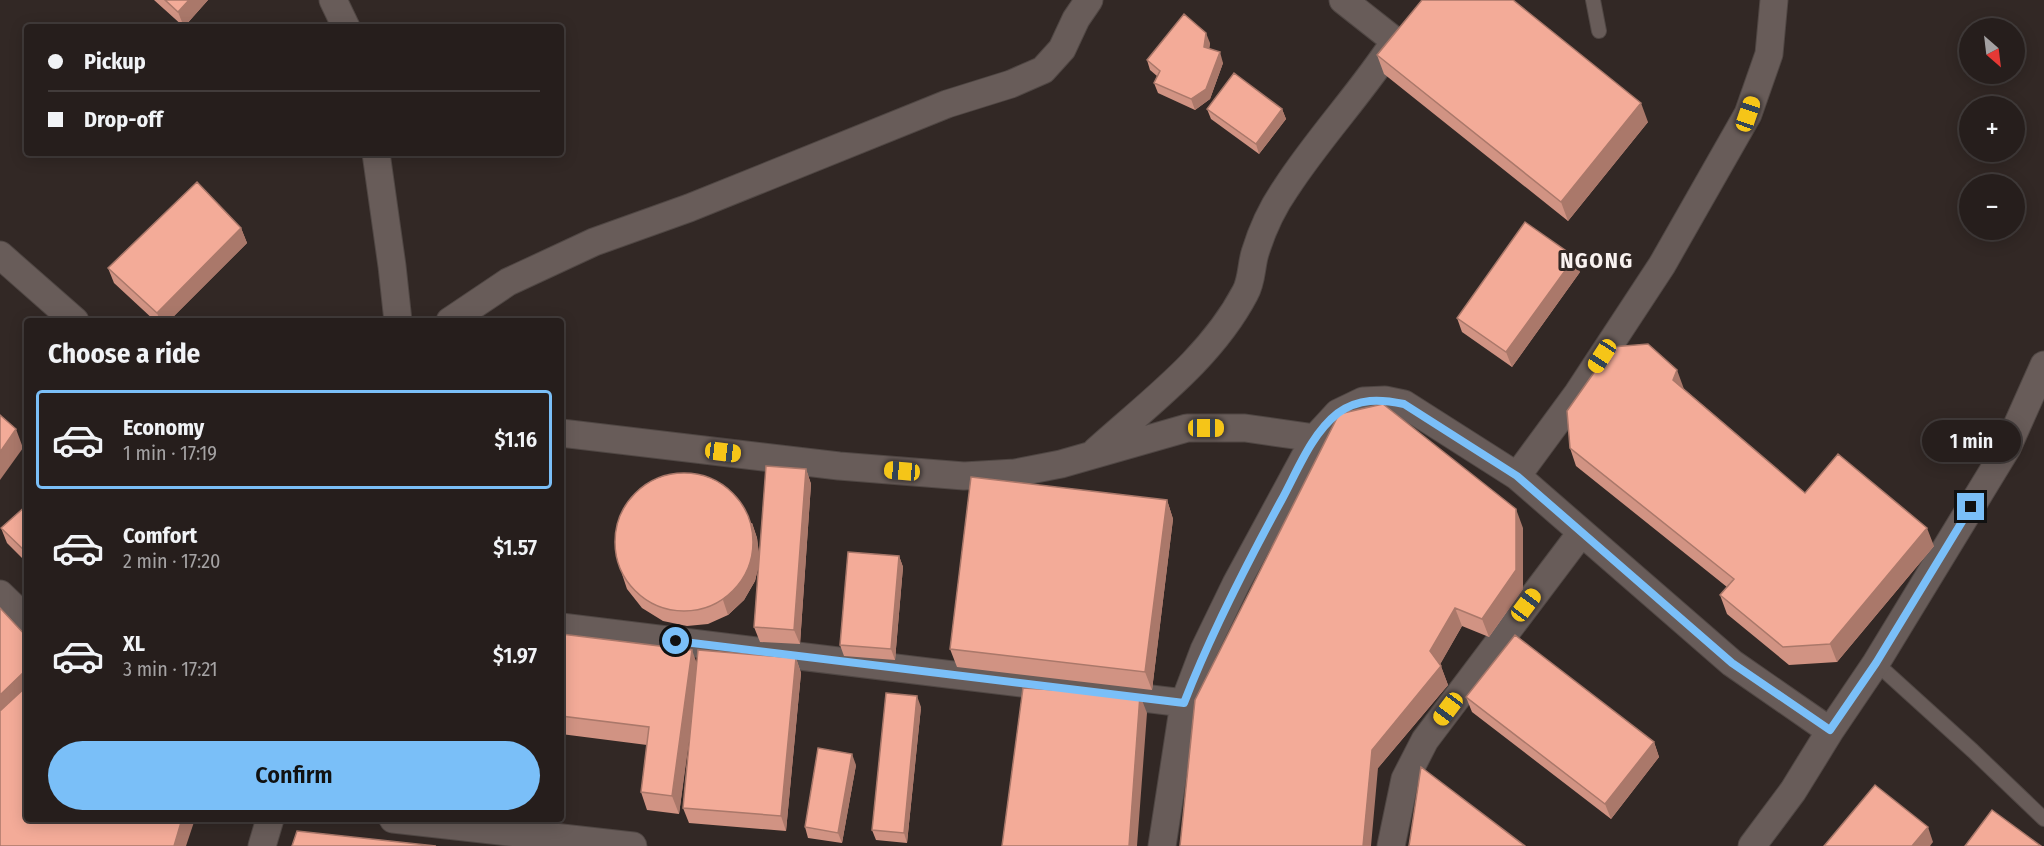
<!DOCTYPE html>
<meta charset="utf-8">
<style>
:root{--surface:#261e1c;--page:#2e2725;--text:#f1f3f6;--muted:#a4a2a3;--line:#423c3b;--accent:#7abff8}
body{margin:0;font-family:"Fira Sans Condensed",sans-serif;background:var(--page);color:var(--text);height:100vh;display:flex;flex-direction:column;font-size:22px;white-space:nowrap}
*{box-sizing:border-box;margin:0}
p{font-size:20px;color:var(--muted)}
.icon{flex:none;width:33px;height:33px;fill:none;stroke:currentColor;stroke-width:2;stroke-linecap:round;stroke-linejoin:round}
.map{position:relative;flex:1;overflow:hidden}
.details{position:absolute;left:24px;top:318px;width:540px;height:504px;display:flex;flex-direction:column;background:var(--surface);border-radius:6px;box-shadow:0 3px 15px #0003,0 0 0 2px var(--line)}
.details>*{flex:none}
.top-card{position:absolute;left:24px;top:24px;width:540px;height:132px;border-radius:6px;box-shadow:0 3px 15px #0003,0 0 0 2px var(--line);display:grid;align-content:center;height:132px;padding:0 24px;background:var(--surface)}
.needle{width:39px;rotate:152deg}
.controls{position:absolute;left:1959px;top:18px;display:grid;gap:12px}
.controls a{display:grid;place-items:center;width:66px;height:66px;border-radius:50%;background:var(--surface);box-shadow:0 3px 15px #0003,0 0 0 2px var(--line);font-size:30px}
.end{position:absolute;width:27px;height:27px;margin:-14px;border:8px solid #7abff8;background:#111;box-shadow:0 0 0 3px #111}
.from{border-radius:50%}
.bubble{position:absolute;height:42px;border-radius:21px;background:var(--surface);box-shadow:0 3px 15px #0003,0 0 0 2px var(--line);font-size:20px;font-weight:600;line-height:42px;text-align:center}
.car{position:absolute;width:18px;height:36px;margin:-18px -9px;border-radius:8px;box-shadow:0 0 4px 2px #0007;background:linear-gradient(#f5c518 24%,#345 0 40%,#f5c518 0 76%,#345 0 86%,#f5c518 0)}
.top-card b{display:flex;align-items:center;gap:21px;height:57px;font-size:22px}
.top-card b+b{border-top:2px solid var(--line)}
.top-card i{width:15px;height:15px;background:var(--text)}
ul{padding:0;list-style:none}
li{display:flex;align-items:center;gap:18px;height:99px;margin:0 12px 9px;padding:0 12px;border:3px solid transparent;border-radius:6px}
li div{flex:1}
li b{display:block;font-size:22px}
li em{font-style:normal;font-weight:600}
li.selected{border-color:var(--accent)}
li>.icon{width:54px;height:54px;stroke-width:1.5}
h2{padding:0 24px;font-size:27px;line-height:72px}
.button{display:flex;gap:12px;margin-top:auto;padding:12px 24px}
.button a{flex:1;height:69px;border-radius:36px;background:var(--accent);color:#111;font-size:24px;font-weight:600;line-height:69px;text-align:center}
.map>svg:first-child{display:block}
.lines{fill:none;stroke-linecap:round;stroke-linejoin:round}
.lane-casing{stroke:#504744;stroke-width:16}
.street-casing{stroke:#504744;stroke-width:29}
.lane{stroke:#685c59;stroke-width:14}
.street{stroke:#685c59;stroke-width:27}
.wall{fill:#d19383}
.shaded-wall{fill:#aa786a}
.building{fill:#f3ab98;stroke:#aa786a;stroke-width:1.5}
.route{stroke:#7abff8;stroke-width:8}
.labels{text-anchor:middle;dominant-baseline:central;stroke-width:6;stroke-linejoin:round;paint-order:stroke}
.district-label{font-size:22px;font-weight:bold;letter-spacing:1.5px;fill:#f9f2f0;stroke:#322825}
</style>
<div class="map">
<svg width="2044" height="846" viewBox="0 0 2044 846">
<rect width="100%" height="100%" fill="#322825"/>
<g class="lines">
<defs>
<path id="lane" d="M1593,0L1599,31
M1876,663L1973,751L2044,819"/>
<path id="street" d="M333,0L346,27
M376,153L392,266L398,321
M0,255L75,321
M450,321L508,282L594,242L689,208L947,104L1011,84L1043,70L1062,49L1076,19L1089,0
M561,433L839,466L964,476L1015,473L1061,464L1187,428H1245L1315,438
M1096,451C1149,403 1211,358 1245,293C1252,281 1251,266 1255,253C1262,230 1272,208 1286,188C1319,137 1362,92 1395,41L1343,0
M1517,476L1578,393L1662,265L1748,114L1769,54L1774,0
M0,594L27,620
M561,627L1184,703
M393,819L633,846
M262,846L270,819
M1162,846L1184,703L1204,650L1236,584L1315,438L1338,413L1363,401L1385,400L1404,404L1517,476L1732,663L1830,731
M1391,846L1405,779L1425,740L1581,533
M1752,846L1793,791L1830,731L1876,663L2007,448L2044,365"/>
</defs>
<use href="#lane" class="lane-casing"/>
<use href="#street" class="street-casing"/>
<use href="#lane" class="lane"/>
<use href="#street" class="street"/>
</g>
<path class="wall" d="M154,0H208L184,27Z
M1210,43L1209,49L1223,63L1210,99L1195,110L1158,93L1154,83L1157,76L1150,70L1147,60Z
M1377,55L1648,122L1568,221L1384,74Z
M1207,109H1282L1286,119L1259,154L1211,119Z
M241,228L247,243L169,321H155L114,283L108,268Z
M1580,272L1512,367L1462,332L1457,318Z
M1684,389L1805,493L1934,546L1837,662L1789,665L1727,614L1720,595L1727,587L1576,466L1570,448Z
M806,469L811,484L800,644L760,642L754,627L759,564L755,581L744,600L728,615L708,624L687,626L663,621L642,608L627,589L622,574L752,523L757,538L759,556Z
M1167,500L1173,519L1152,690L957,667L950,649Z
M27,505V563L7,543L1,528Z
M1523,528V589L1489,637L1462,626L1440,664L1448,685L1378,768L1180,846Z
M899,556L903,567L895,660L844,656L840,645Z
M561,634L697,664L796,658L801,673L786,831L689,823L683,808L691,723L679,814L647,810L641,792L647,745L561,734Z
M1466,697L1654,742L1659,757L1611,819L1472,712Z
M921,707L907,843L876,840L872,830Z
M856,765L842,843L808,838L805,827Z"/>
<path class="shaded-wall" d="M189,0H208L184,27L178,12Z
M1206,33L1210,43L1208,57L1204,47Z
M1220,52L1223,63L1210,99L1195,110L1191,99Z
M1641,103L1648,122L1568,221L1561,202Z
M1282,109L1286,119L1259,154L1256,144Z
M241,228L247,243L169,321H160L157,313Z
M1575,257L1580,272L1512,367L1506,352Z
M1677,370L1684,389L1673,380Z
M16,429L23,448L0,480V452Z
M806,469L811,484L800,644L794,630Z
M1167,500L1173,519L1152,690L1145,672Z
M1516,509L1523,528V589L1489,637L1482,619Z
M752,523L757,538L760,560L755,581L744,600L728,615L723,600Z
M1927,528L1934,546L1837,662L1830,644Z
M899,556L903,567L895,660L891,649Z
M1455,608L1462,626L1437,670L1430,651Z
M692,650L699,669L679,814L672,796Z
M796,658L801,673L786,831L781,816Z
M1441,666L1448,685L1378,768L1371,846H1363L1372,750Z
M27,669V694L0,720V695Z
M1140,695L1147,713L1137,846H1129Z
M917,696L921,707L907,843L904,833Z
M1654,742L1659,757L1611,819L1605,804Z
M852,754L856,765L842,843L838,833Z
M182,819H195L186,846H174Z
M1928,827L1933,842L1930,846H1912Z"/>
<path class="building" d="M165,0H189L178,12Z
M1422,0H1513L1641,103L1561,202L1377,55Z
M1184,14L1206,33L1204,47L1220,52L1206,89L1191,99L1154,83L1160,71L1147,60Z
M1234,73L1282,109L1256,144L1207,109Z
M197,182L241,228L157,313L108,268Z
M1525,222L1575,257L1506,352L1457,318Z
M1648,344L1677,370L1673,380L1805,493L1838,454L1927,528L1830,644L1783,647L1720,595L1734,579L1570,448L1567,411L1612,347Z
M1383,404L1516,509V570L1482,619L1455,608L1430,651L1441,666L1372,750L1363,846H1180L1195,700L1339,414Z
M0,415L16,429L0,452Z
M766,466L806,469L794,630L754,627Z
M615 542a69 69 0 1 1 138 0a69 69 0 1 1-138 0Z
M971,477L1167,500L1145,672L950,649Z
M27,505V553L1,528Z
M848,552L899,556L891,649L840,645Z
M0,608L27,637V669L0,695Z
M561,634L692,650L672,796L641,792L649,727L561,716Z
M1515,635L1654,742L1605,804L1466,697Z
M698,650L796,658L781,816L683,808Z
M27,686V819H182L174,846H0V711Z
M1023,688L1140,695L1129,846H1002Z
M886,693L917,696L904,833L872,830Z
M818,748L852,754L838,833L805,827Z
M1421,767L1525,846H1409Z
M1875,785L1928,827L1912,846H1824Z
M1992,810L2041,846H1965Z
M297,831L436,846H292Z"/>
<g class="lines">
<path class="route" d="M676,641L1184,703C1211,633 1245,567 1281,501C1297,472 1311,434 1338,413C1359,398 1380,399 1404,404L1517,476L1732,663L1830,730L1876,663L1971,507"/>
</g>
<g class="labels">
<g class="district-label">
<text x="1597" y="260">NGONG</text>
</g>
</g>
</svg>
<div class="controls">
<a><svg class="needle" viewBox="-14 -14 28 28"><path d="M0-13l5 13h-10z" fill="#e53935"/><path d="M0 13l5-13h-10z" fill="#a4a2a3"/></svg></a>
<a>+</a>
<a>−</a>
</div>
<i class="end from" style="left:676px;top:641px"></i>
<i class="end" style="left:1971px;top:507px"></i>
<div class="bubble" style="left:1922px;top:420px;width:99px">1 min</div>
<i class="car" style="left:1748px;top:114px;rotate:19deg"></i>
<i class="car" style="left:1602px;top:356px;rotate:213deg"></i>
<i class="car" style="left:1206px;top:428px;rotate:90deg"></i>
<i class="car" style="left:723px;top:452px;rotate:97deg"></i>
<i class="car" style="left:902px;top:471px;rotate:275deg"></i>
<i class="car" style="left:1526px;top:605px;rotate:37deg"></i>
<i class="car" style="left:1448px;top:709px;rotate:217deg"></i>
<div class="top-card">
<b><i class="from"></i>Pickup</b>
<b><i></i>Drop-off</b>
</div>
<section class="details">
<h2>Choose a ride</h2>
<ul>
<li class="selected"><svg class="icon" aria-label="car" viewBox="0 0 24 24"><path d="M5 17H2v-5l4-1 3-4h7l3 4 3 1v5h-3M9 17h6M6 11h13"/><circle cx="7" cy="17" r="2"/><circle cx="17" cy="17" r="2"/></svg><div><b>Economy</b><p>1 min · 17:19</p></div><em>$1.16</em></li>
<li><svg class="icon" aria-label="car" viewBox="0 0 24 24"><path d="M5 17H2v-5l4-1 3-4h7l3 4 3 1v5h-3M9 17h6M6 11h13"/><circle cx="7" cy="17" r="2"/><circle cx="17" cy="17" r="2"/></svg><div><b>Comfort</b><p>2 min · 17:20</p></div><em>$1.57</em></li>
<li><svg class="icon" aria-label="car" viewBox="0 0 24 24"><path d="M5 17H2v-5l4-1 3-4h7l3 4 3 1v5h-3M9 17h6M6 11h13"/><circle cx="7" cy="17" r="2"/><circle cx="17" cy="17" r="2"/></svg><div><b>XL</b><p>3 min · 17:21</p></div><em>$1.97</em></li>
</ul>
<div class="button"><a>Confirm</a></div>
</section>
</div>
